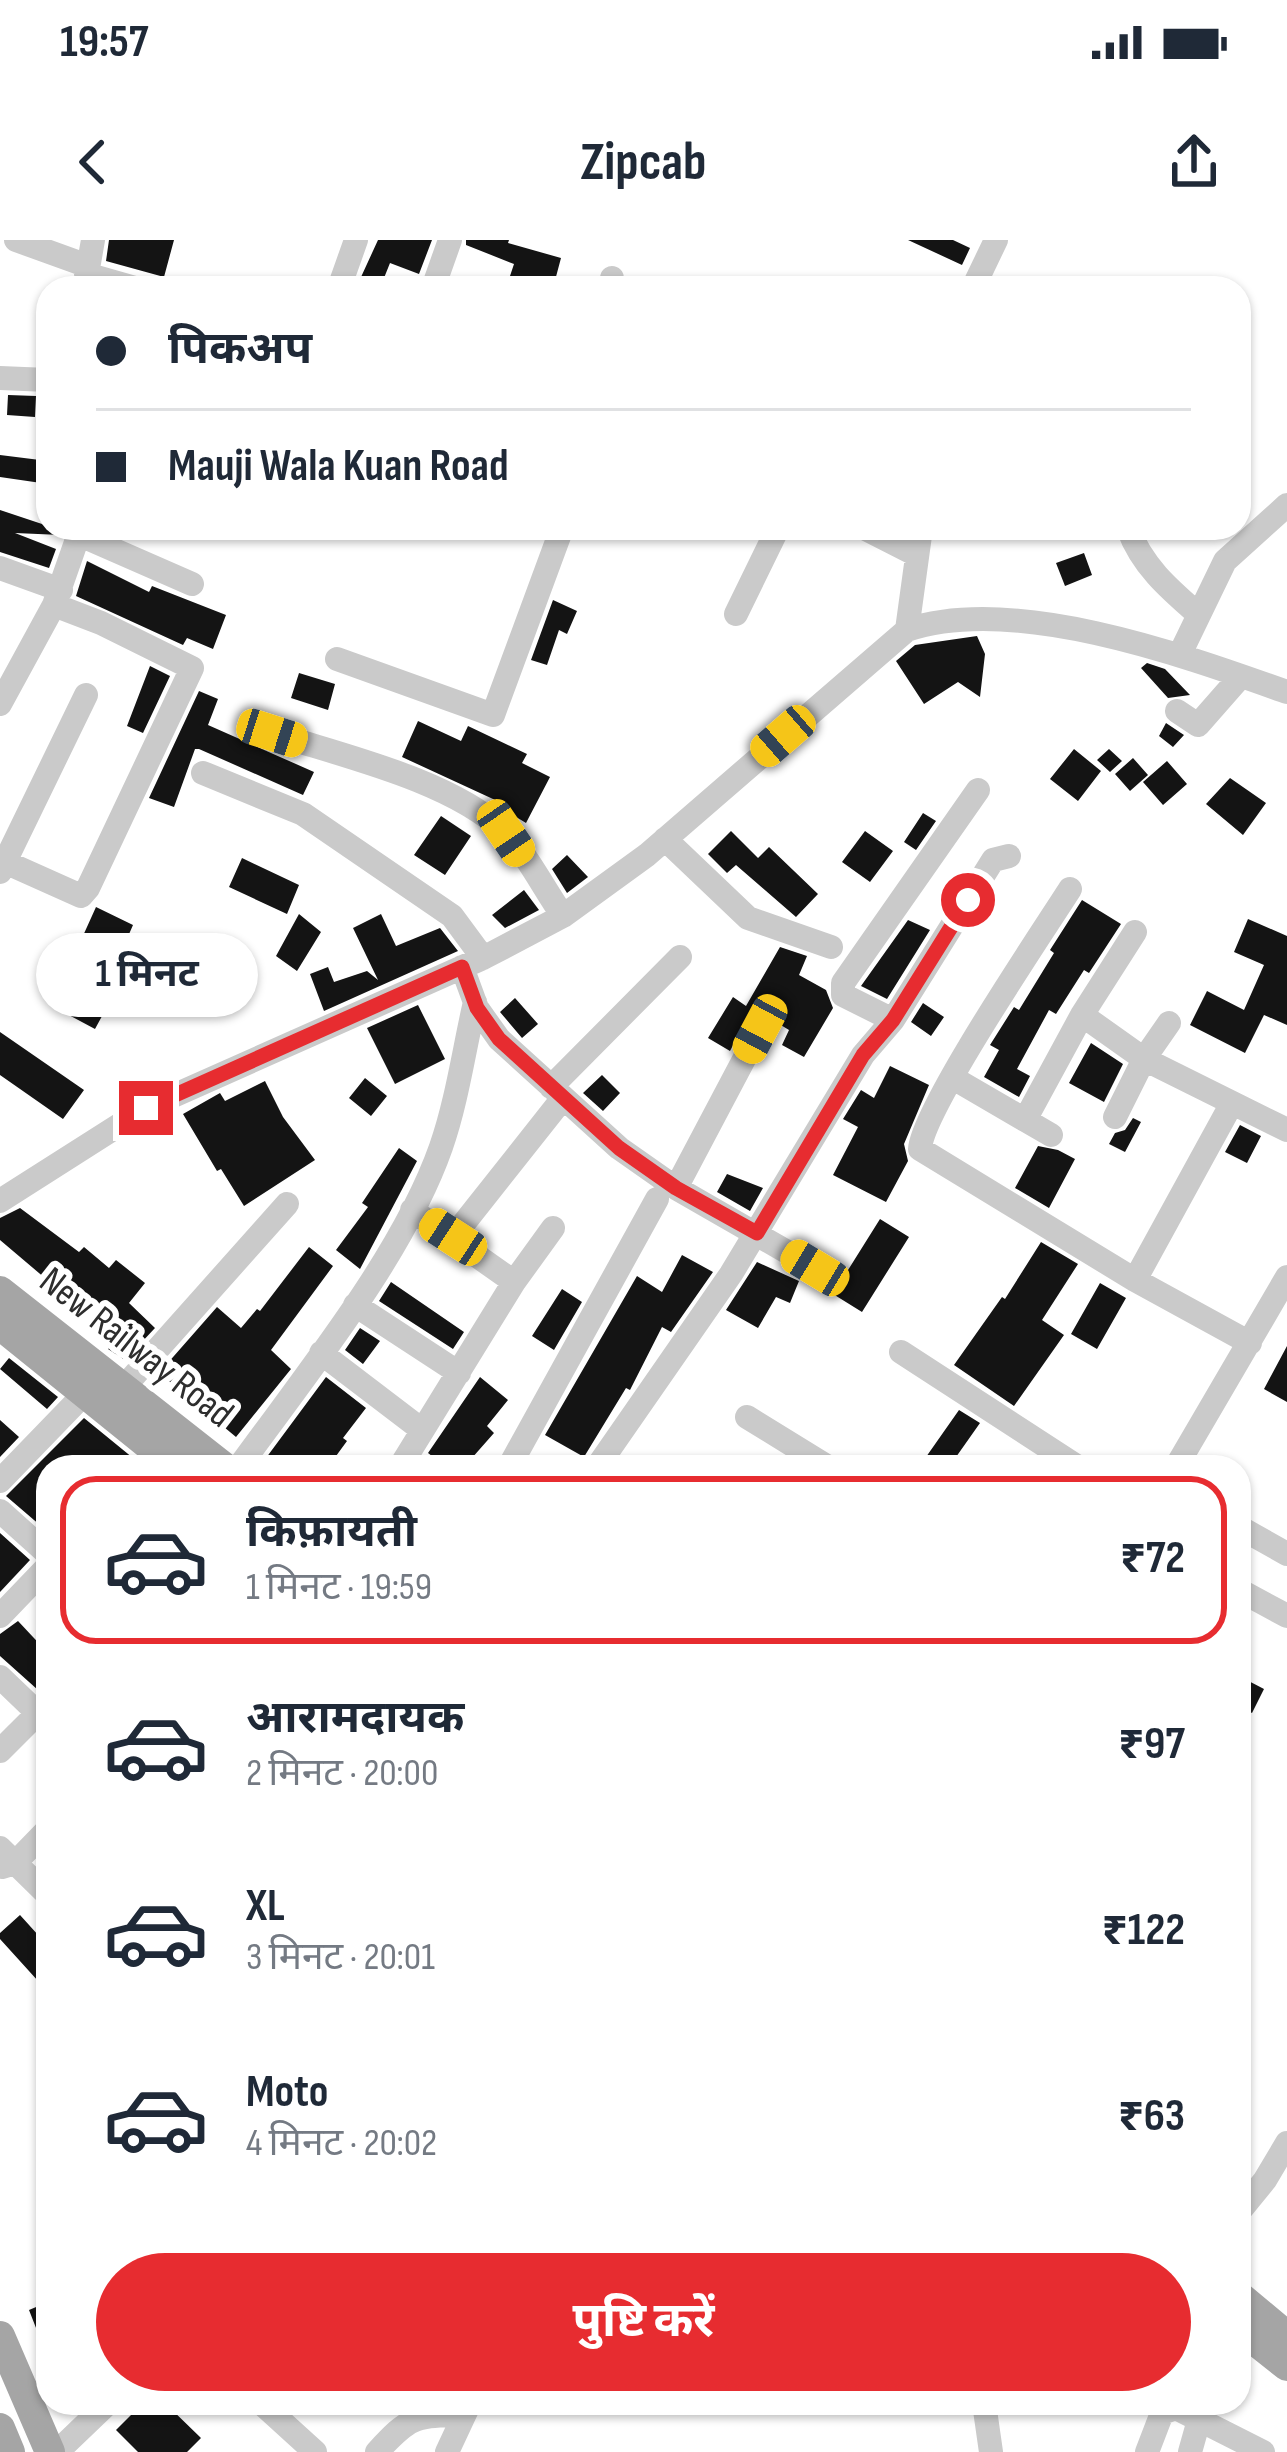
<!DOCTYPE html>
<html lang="hi">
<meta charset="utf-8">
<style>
:root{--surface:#fff;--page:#f2f2f3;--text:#1f2937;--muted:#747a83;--line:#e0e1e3;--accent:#e72c30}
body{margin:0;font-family:"Sofia Sans Condensed","Noto Sans Devanagari",sans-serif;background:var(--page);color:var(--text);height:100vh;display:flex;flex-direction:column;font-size:45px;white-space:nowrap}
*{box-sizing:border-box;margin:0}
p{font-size:39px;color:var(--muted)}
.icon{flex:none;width:66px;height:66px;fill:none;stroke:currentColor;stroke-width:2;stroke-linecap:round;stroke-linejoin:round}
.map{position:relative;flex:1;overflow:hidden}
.details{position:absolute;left:36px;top:1215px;width:1215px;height:960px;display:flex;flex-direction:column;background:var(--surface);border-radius:36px;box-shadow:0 3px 9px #0004}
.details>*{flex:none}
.hud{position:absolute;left:36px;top:36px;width:1215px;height:264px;border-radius:36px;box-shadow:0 3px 9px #0004;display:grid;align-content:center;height:264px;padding:0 60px;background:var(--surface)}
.end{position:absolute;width:54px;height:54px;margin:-27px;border:15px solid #e72c30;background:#fff;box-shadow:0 0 0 6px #fff}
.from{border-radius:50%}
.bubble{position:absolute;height:84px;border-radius:42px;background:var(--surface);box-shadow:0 3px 9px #0004;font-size:39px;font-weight:700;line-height:84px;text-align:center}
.car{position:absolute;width:36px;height:72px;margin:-36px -18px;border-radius:15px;box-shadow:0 0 9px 3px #0007;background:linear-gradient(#f5c518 24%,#345 0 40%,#f5c518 0 76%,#345 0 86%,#f5c518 0)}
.hud b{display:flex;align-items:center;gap:42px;height:114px;font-size:45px}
.hud b+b{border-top:3px solid var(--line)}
.hud i{width:30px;height:30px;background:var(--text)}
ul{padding:21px 0 0;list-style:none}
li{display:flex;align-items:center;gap:36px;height:168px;margin:0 24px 18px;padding:0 36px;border:6px solid transparent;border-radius:36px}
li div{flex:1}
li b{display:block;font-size:45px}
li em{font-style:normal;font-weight:700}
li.selected{border-color:var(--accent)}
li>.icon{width:108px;height:108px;stroke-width:1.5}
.cta{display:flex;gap:24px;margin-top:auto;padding:24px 60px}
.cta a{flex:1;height:138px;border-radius:72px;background:var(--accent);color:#fff;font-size:48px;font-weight:700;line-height:138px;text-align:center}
.status{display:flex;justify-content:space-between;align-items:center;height:84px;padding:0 60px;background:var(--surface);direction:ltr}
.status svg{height:33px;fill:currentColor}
header{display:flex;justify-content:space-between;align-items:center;height:156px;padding:0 60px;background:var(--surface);font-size:54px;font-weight:700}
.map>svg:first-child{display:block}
.building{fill:#141414}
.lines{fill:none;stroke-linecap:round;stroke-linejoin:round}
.minor{stroke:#cacaca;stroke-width:24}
.major{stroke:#a5a5a5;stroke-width:30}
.route{stroke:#e72c30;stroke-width:15}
.labels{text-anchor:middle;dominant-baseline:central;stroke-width:12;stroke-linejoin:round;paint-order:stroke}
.street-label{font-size:39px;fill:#2d2d2d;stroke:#fff}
</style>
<div class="status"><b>19:57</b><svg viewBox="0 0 49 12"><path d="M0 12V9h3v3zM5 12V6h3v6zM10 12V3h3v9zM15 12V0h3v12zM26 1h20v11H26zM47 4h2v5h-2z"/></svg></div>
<header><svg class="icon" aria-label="back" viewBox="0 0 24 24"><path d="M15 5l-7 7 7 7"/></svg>Zipcab<svg class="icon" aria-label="share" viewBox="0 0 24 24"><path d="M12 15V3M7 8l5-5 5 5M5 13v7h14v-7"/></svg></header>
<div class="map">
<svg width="1287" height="2212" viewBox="0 0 1287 2212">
<rect width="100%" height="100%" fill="#fff"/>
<path class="building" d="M109,0H174L164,37L106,21Z
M378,0H432L419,34L390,23L380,48H356Z
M466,0H509L508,3L561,18L553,48L510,36L514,24L466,5Z
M908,0H953L970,8L962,25Z
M8,155L36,156L35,177L7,175Z
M0,215L48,221V244L0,237Z
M0,270L63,291L61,295L15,293L56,309L49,328L0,312Z
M1084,313L1092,335L1065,346L1056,323Z
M87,321L149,352L152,346L226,375L213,409L187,398L183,405L76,356Z
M553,360L577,371L567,394L559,390L547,425L531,420Z
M977,396L985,414L980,457L958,442L924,464L896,421L915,405Z
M1147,423L1165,429L1190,455L1168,458L1141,428Z
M150,426L170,436L143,493L127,486Z
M299,433L335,444L328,470L291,458Z
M199,451L218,459L208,485L314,532L303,555L199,509H195L174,567L149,558Z
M418,481L461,501L468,486L527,514L522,523L550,537L526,583L503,569L506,565L402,517Z
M1166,483L1184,495L1173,507L1159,496Z
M1074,509L1101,531L1078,561L1050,539Z
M1109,509L1122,521L1110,532L1097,520Z
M1133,518L1148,535L1130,551L1115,534Z
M1167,521L1187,544L1163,565L1143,542Z
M1230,538L1266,563L1243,595L1206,564Z
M923,573L936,581L916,610L904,602Z
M441,576L471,596L445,635L414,615Z
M731,591L758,618L769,607L818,654L796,677L736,625L727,633L708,614Z
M865,591L893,611L870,642L842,622Z
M567,615L588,637L567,653L552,629Z
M242,618L299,645L287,674L229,647Z
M524,650L539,670L505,688L492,675Z
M1082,660L1121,684L1089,733L1084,730L1056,774L1049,770L1017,829L1030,836L1019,857L984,837L999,810L990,805L1014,767L1019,770L1054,713L1050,710Z
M96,667L133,685L116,724L127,730L95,789L52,766L88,701L82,698Z
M299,674L321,692L297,731L276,716Z
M381,674L396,706L440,688L458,711L324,771L310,734L328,727L334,742L367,731L378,740L353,688Z
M1248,679L1287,696V785L1264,775L1245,813L1190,785L1207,751L1244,770L1264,725L1234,712Z
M908,680L930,690L887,759L861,746Z
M780,707L807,716L799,735L826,750L833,768L804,817L782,805L789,790L761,773L755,772L746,780L730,811L708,798L733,757L746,766Z
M515,758L538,784L522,798L500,772Z
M923,763L944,777L931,796L911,782Z
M418,765L445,819L395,844L367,788Z
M0,792L84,850L63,879L0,835Z
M1091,803L1123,824L1104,862L1069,843Z
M890,826L929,845L904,904L908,921L886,962L833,935L858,887L843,879L861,850L874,858Z
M602,835L620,853L603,871L583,853Z
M365,838L387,856L371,876L349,858Z
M265,841L283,877L315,920L244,966L221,929L217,931L183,874L220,853L225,861Z
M1133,878L1141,882L1125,912L1109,904L1115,893L1125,890Z
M1240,885L1261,896L1247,923L1225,912Z
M1038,906L1058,910L1075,919L1049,968L1015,948Z
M399,908L417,921L360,1029L336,1010L368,967L362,963Z
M727,934L763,948L750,971L717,952Z
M20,968L79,1012L84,1007L109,1028L116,1020L145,1043L129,1063L155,1088L125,1120L108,1109L125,1091L78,1055L72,1061L0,1000V978Z
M880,979L909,997L862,1072L833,1054Z
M1041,1002L1078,1024L1042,1080L1064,1095L1014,1166L954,1125L1002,1057L1005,1059Z
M309,1007L333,1026L271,1110L291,1129L236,1197L159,1133L217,1067L241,1088L257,1069L260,1071Z
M682,1015L713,1032L671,1092L662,1087L630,1150L626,1148L584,1217L545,1195L637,1036L662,1052Z
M757,1022L799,1041L790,1063L776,1057L758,1088L726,1070Z
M391,1042L464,1092L453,1109L379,1061Z
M1100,1043L1126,1058L1097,1109L1071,1094Z
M562,1049L582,1062L554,1110L532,1096Z
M360,1088L380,1101L363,1124L345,1110Z
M1287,1106V1162L1264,1149Z
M9,1118L58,1157L47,1169L0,1129Z
M326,1137L366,1168L343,1198L347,1201L328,1227H278L266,1218Z
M480,1137L508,1160L487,1186L494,1193L464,1227H446L428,1213Z
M959,1170L980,1183L949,1227H919Z
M84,1178L144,1227H48V1292L6,1256Z
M0,1180L19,1197L0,1217Z
M0,1293L30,1320L0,1352Z
M18,1381L48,1413V1447L38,1450L0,1416V1394Z
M1239,1436L1264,1449L1252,1473L1239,1466Z
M20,1675L48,1706V1752L0,1699V1693Z
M48,2062V2116H47L29,2070Z
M143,2163H165L201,2198L187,2212H138L116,2190Z"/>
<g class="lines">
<path class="minor" d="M16,0L88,26
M86,34L135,48
M86,40L93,0
M339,48L356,0
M433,48L450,0
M610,48L612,38
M973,48L996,0
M0,138L48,140
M864,288L915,314
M1128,288C1142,326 1169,349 1199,375
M80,295L192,344
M0,328L61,350
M736,374L778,288
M907,390L921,288
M1180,414L1225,321L1287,265
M337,419L493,475L562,288
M0,464L54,365L81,288
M1177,471L1198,485L1241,436
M272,493C343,516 450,540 504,591C527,614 544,649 563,676
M203,533L303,574L452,676L483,718
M665,599L748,678L831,707
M5,622L81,656L88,648L192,428L101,383L54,365
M0,632L86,455
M1070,649C1042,693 922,870 920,909L1135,1040L1250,1103
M462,727L477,768L499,799L619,908L676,948L815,1028
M1082,775L1144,819L1287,890
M893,780L993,620L1009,616
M953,838L1051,895
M551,847L680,717
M1115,877L1144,819L1169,783
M1025,880L1082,775L1135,692
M676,948L760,789
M0,961L146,868L483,718L563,676L647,615L907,390C1014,354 1183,415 1287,452
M412,970L514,1042
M453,997L563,858
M1135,1040L1232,863
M355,1065L459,1133
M901,1112L1078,1227
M321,1113L422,1190
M123,1148L287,964
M747,1177L828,1227
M239,1227C307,1133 403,1015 441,907C457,861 464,810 475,762
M400,1227L514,1042L553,988
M509,1227L657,959
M597,1227L731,1034L863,815L893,780L843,755V743L978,550
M1176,1227L1287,1037
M0,1241L86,1152
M0,1271L48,1314
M1239,1287L1287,1314
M1239,1350L1287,1376
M0,1376L48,1326
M0,1437L46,1481
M0,1511L48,1463
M0,1608L48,1655
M2,1627L15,1623L48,1589
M1239,1972L1265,1940L1287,1903
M261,2163L315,2212
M984,2163L991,2212
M57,2212L108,2163
M377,2212C411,2175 414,2177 463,2174
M447,2212L469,2165
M1147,2212L1162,2173L1176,2168L1263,2212
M1190,2212L1199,2180"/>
<path class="major" d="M0,1051L224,1227
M0,1085L176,1227
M1239,2056L1287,2096
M1239,2088L1287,2126
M0,2096L50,2212
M0,2188L10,2212"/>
</g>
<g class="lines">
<path class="route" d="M146,868L462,727L477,768L499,799L619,908L676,948L757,993L863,815L893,780L968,660"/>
</g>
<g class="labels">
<g class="street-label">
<text transform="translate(136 1108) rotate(38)">New Railway Road</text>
</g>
</g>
</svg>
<i class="end from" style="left:968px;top:660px"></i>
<i class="end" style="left:146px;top:868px"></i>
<div class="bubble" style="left:36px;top:693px;width:222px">1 मिनट</div>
<i class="car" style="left:272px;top:493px;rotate:108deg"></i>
<i class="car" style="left:783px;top:496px;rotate:229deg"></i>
<i class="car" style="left:506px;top:593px;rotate:146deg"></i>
<i class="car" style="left:760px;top:789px;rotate:208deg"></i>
<i class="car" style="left:453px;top:997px;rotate:303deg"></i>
<i class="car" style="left:815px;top:1028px;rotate:301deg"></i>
<div class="hud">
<b><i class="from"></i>पिकअप</b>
<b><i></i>Mauji Wala Kuan Road</b>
</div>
<section class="details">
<ul>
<li class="selected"><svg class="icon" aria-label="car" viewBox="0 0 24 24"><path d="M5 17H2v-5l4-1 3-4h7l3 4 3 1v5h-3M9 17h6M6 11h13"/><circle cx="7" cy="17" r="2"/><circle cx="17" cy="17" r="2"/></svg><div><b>किफ़ायती</b><p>1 मिनट · 19:59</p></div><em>₹72</em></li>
<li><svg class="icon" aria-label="car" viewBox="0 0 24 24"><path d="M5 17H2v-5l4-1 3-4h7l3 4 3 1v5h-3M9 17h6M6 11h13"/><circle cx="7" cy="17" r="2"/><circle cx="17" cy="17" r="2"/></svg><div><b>आरामदायक</b><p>2 मिनट · 20:00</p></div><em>₹97</em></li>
<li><svg class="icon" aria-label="car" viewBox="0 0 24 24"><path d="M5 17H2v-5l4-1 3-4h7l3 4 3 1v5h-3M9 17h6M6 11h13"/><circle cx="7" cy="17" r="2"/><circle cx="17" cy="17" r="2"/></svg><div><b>XL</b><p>3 मिनट · 20:01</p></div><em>₹122</em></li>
<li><svg class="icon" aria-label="car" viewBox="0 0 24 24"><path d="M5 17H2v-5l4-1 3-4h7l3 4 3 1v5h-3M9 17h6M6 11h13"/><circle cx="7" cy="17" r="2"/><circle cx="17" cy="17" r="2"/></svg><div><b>Moto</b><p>4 मिनट · 20:02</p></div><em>₹63</em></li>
</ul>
<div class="cta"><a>पुष्टि करें</a></div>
</section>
</div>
